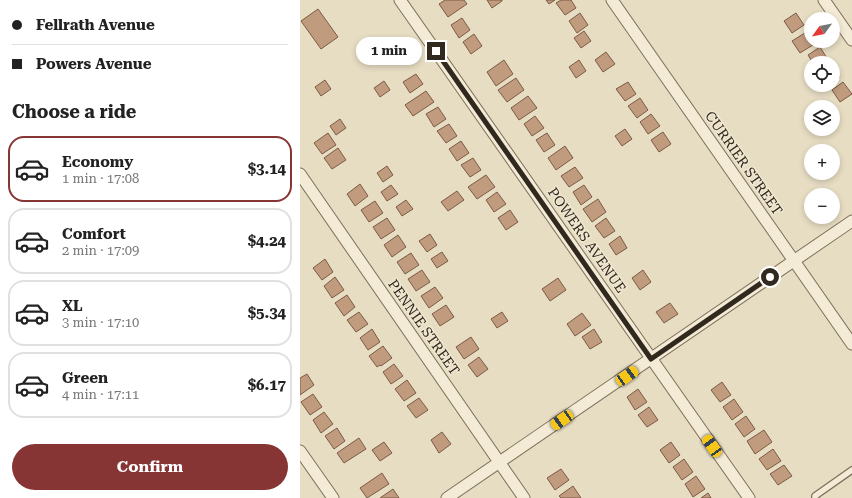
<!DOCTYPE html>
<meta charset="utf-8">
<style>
:root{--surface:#fff;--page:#f2f2f2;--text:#222;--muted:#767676;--line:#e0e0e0;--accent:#863534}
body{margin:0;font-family:"Roboto Serif",serif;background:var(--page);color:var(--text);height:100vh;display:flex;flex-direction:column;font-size:15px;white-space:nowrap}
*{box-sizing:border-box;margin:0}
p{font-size:13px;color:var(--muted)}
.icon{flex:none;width:22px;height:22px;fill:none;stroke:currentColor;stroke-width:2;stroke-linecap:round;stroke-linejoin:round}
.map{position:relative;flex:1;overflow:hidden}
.side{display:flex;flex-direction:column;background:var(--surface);width:300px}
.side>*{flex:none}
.banner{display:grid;align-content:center;height:88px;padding:0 12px;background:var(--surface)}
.needle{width:26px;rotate:237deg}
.controls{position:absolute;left:504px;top:12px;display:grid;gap:8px}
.controls a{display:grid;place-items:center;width:36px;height:36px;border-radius:50%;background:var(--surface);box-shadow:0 2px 6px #0003;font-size:20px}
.end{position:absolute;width:18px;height:18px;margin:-9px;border:5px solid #31281e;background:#fff;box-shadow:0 0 0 2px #fff}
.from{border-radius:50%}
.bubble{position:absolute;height:28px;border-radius:14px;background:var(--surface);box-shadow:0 2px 6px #0003;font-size:13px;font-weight:700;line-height:28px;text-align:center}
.car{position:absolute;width:12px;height:24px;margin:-12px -6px;border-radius:5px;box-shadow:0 0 3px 1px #0007;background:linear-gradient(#f5c518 24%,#345 0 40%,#f5c518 0 76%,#345 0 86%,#f5c518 0)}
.banner b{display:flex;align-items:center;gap:14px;height:38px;font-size:15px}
.banner b+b{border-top:1px solid var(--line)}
.banner i{width:10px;height:10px;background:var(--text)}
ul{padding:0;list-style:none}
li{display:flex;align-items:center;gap:12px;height:66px;margin:0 8px 6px;padding:0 4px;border:2px solid var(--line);border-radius:16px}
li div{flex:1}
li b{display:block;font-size:15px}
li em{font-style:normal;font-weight:700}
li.current{border-color:var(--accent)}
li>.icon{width:36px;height:36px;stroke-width:1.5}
h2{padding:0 12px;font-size:18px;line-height:48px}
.button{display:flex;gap:8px;margin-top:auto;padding:8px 12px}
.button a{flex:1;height:46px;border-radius:24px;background:var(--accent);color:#fff;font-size:16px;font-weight:700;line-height:46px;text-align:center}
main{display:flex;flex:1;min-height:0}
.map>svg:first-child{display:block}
.building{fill:#c19b7e;stroke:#7b5b45}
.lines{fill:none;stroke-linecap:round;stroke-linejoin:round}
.lane-casing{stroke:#7f6f5c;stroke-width:8}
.street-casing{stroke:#7f6f5c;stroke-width:13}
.lane{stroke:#f3ebd5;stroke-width:5.5}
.street{stroke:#f3ebd5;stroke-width:11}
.route{stroke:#31281e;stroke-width:5}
.labels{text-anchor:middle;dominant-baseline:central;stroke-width:3;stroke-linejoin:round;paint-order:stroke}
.street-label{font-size:14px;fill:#31281e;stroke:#f0e7d1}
</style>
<main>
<section class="side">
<div class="banner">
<b><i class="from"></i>Fellrath Avenue</b>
<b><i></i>Powers Avenue</b>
</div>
<h2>Choose a ride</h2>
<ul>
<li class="current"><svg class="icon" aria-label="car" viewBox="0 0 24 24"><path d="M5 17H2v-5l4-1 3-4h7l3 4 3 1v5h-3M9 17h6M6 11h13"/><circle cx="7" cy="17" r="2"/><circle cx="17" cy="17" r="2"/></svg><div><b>Economy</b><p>1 min · 17:08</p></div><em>$3.14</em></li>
<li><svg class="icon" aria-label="car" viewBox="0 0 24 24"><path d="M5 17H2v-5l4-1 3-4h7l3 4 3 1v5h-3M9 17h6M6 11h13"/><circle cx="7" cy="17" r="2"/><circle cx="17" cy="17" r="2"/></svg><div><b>Comfort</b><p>2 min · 17:09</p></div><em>$4.24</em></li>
<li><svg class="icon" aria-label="car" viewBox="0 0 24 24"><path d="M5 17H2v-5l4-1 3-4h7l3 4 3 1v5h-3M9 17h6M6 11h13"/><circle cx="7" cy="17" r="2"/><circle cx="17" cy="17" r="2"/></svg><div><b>XL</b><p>3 min · 17:10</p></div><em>$5.34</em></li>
<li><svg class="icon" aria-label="car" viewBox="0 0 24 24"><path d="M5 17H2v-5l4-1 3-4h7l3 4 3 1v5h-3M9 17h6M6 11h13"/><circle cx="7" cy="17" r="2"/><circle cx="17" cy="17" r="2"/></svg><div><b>Green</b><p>4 min · 17:11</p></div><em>$6.17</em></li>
</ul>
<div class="button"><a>Confirm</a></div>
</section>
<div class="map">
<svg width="552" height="498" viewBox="0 0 552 498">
<rect width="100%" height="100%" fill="#e7ddc3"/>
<path class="building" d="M145,0H164L167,4L148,17L139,4Z
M187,0H202V1L192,8Z
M246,0H255L249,4Z
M261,0H271L276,8L265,15L256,3Z
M18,9L38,37L21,49L1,21Z
M280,13L288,25L277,33L269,21Z
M496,13L504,25L492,33L484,21Z
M162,18L170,30L159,38L151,25Z
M284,31L291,41L281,48L274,38Z
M508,31L511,36V41H515L516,43L500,53L492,41Z
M174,34L182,46L171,54L163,42Z
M520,47L528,60L523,63H513L508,55Z
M306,52L315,64L303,72L295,60Z
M204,60L213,74L196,86L187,72Z
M279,60L286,71L276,78L269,67Z
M533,67L540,77L533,82Z
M116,74L123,84L110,93L103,82Z
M216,78L224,90L207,102L198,90Z
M25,80L31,89L21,96L15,87Z
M84,81L90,90L80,97L74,88Z
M328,82L336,94L325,101L316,89Z
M543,82L552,94L540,102L532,90Z
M126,91L134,102L113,116L105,105Z
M228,96L237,108L219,120L211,108Z
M340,98L348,110L337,118L328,106Z
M138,107L146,119L134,127L126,114Z
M351,114L360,126L348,134L340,122Z
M235,116L244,128L232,136L224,124Z
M40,119L46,128L36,135L30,126Z
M149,124L157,136L146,143L137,131Z
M325,129L332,139L322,146L315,136Z
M363,132L371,144L359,152L351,140Z
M28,133L36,145L22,154L14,143Z
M247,133L255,145L244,152L236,140Z
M161,141L169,153L157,161L149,149Z
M265,146L273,158L256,170L248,158Z
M38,148L46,160L32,169L24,158Z
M173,158L181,170L170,177L161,165Z
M87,166L93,175L83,182L77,173Z
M275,167L283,178L269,187L261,176Z
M186,175L195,187L177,199L168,187Z
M60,184L68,196L55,206L47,194Z
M91,185L98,194L87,201L81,192Z
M284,185L292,197L281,205L273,192Z
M157,191L164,200L148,211L141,202Z
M197,192L206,204L194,212L186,200Z
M298,199L306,212L292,222L283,209Z
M106,200L113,209L102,216L96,207Z
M75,201L83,213L69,222L61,210Z
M210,210L218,222L206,230L198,218Z
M87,218L95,230L81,239L73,227Z
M306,218L315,231L304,238L295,226Z
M130,234L137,245L127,252L119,241Z
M98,235L106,247L92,257L84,245Z
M320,236L327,248L316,255L309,244Z
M142,252L148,261L137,268L131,259Z
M111,253L119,265L105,274L97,262Z
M25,259L33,272L22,280L13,268Z
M122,270L130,282L116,291L108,279Z
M343,270L351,282L340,290L332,278Z
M35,277L44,290L32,298L24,286Z
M258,278L266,290L250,301L242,289Z
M135,287L143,298L129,308L121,296Z
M47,295L55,307L44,316L35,303Z
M370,303L378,314L364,323L356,312Z
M146,305L154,317L140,326L132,314Z
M59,312L68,324L56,332L47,320Z
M202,312L208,321L197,328L191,319Z
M282,313L291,325L275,336L267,324Z
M72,329L80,342L68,350L60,338Z
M294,329L302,342L290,349L282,337Z
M171,337L179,349L164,359L156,347Z
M83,346L92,358L81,366L80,365L77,367L69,356Z
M179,357L188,369L177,377L168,365Z
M94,364L103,376L91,384L83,372Z
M7,374L14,385L0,395V378Z
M107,380L116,393L104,401L95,389Z
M422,382L431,395L420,402L411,390Z
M338,389L347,402L335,410L327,397Z
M13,394L22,407L10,415L1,402Z
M119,398L128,410L116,418L107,406Z
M434,399L443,412L432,420L423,407Z
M349,407L358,420L347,427L338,415Z
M24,412L33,424L21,433L13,420Z
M446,416L455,429L444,437L435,424Z
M37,428L45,441L34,449L25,436Z
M464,430L472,442L455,454L447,441Z
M142,432L151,444L139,453L131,440Z
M59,438L66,449L44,463L37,453Z
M84,442L92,453L80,461L72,450Z
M371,442L380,455L369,463L360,450Z
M473,449L481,461L467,470L459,459Z
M384,459L393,472L382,480L373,467Z
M484,465L492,476L478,485L470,474Z
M261,469L269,480L255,490L247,478Z
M82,473L89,484L67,498L60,488Z
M396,476L405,489L393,497L385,484Z
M273,486L281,498H261L259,496Z
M93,489L99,498H80Z
M408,493L411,498H401Z"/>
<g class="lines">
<defs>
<path id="lane" d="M515,498V496L552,470"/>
<path id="street" d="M100,0L449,498
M312,0L552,344
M524,0L552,40
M0,174L224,498
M0,451L33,498
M147,498L552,221"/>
</defs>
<use href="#lane" class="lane-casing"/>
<use href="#street" class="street-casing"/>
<use href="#lane" class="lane"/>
<use href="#street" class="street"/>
</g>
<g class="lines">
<path class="route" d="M136,51L351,359L470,277"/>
</g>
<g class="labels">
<g class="street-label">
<text transform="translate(444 163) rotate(55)">CURRIER STREET</text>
<text transform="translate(287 240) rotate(55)">POWERS AVENUE</text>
<text transform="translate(124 327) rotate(55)">PENNIE STREET</text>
</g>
</g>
</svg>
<div class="controls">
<a><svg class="needle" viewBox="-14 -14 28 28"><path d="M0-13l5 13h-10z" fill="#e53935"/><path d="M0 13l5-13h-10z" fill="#767676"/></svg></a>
<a><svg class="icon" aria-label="locate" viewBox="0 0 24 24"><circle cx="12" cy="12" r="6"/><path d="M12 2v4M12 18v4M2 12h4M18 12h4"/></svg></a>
<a><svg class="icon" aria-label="layers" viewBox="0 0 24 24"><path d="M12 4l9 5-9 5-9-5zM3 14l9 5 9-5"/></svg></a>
<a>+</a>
<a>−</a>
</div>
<i class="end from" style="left:470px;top:277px"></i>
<i class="end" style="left:136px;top:51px"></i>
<div class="bubble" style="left:56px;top:37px;width:66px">1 min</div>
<i class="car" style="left:327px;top:376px;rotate:55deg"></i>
<i class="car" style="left:262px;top:420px;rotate:236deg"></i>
<i class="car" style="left:412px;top:446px;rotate:325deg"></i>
</div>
</main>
